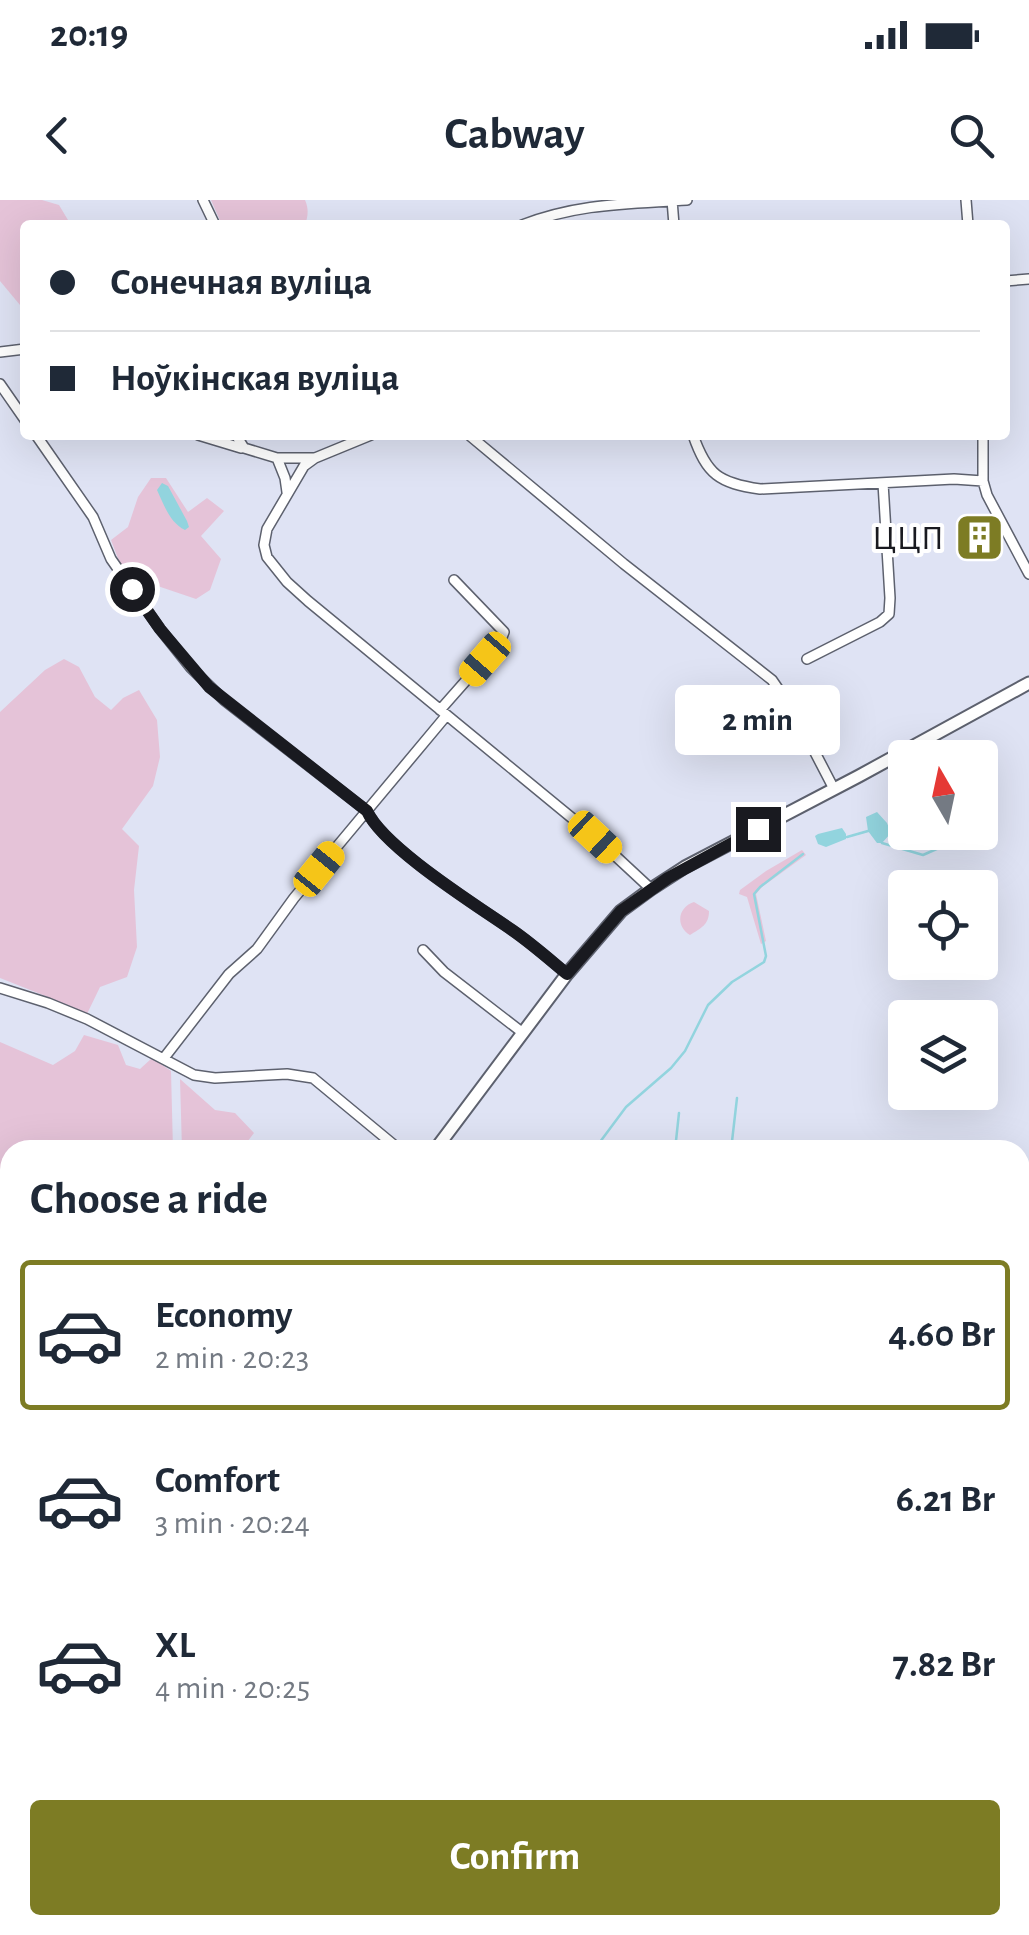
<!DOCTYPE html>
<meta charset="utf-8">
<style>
:root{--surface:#fff;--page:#f6f6f7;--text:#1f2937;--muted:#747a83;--line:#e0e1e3;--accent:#7d7c24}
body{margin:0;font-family:"Alegreya Sans",sans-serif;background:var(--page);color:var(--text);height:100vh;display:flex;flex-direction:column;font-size:38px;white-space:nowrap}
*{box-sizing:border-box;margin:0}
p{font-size:32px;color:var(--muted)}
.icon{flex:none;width:55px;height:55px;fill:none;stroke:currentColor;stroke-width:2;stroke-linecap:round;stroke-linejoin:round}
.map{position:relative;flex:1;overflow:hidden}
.details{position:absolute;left:0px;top:940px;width:1030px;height:795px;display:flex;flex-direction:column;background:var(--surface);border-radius:30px 30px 0 0;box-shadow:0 10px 40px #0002}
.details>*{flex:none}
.banner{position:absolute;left:20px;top:20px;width:990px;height:220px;border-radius:10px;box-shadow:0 10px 40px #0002;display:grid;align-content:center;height:220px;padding:0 30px;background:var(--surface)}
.needle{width:65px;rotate:351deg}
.tools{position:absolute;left:888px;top:540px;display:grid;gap:20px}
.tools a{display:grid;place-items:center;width:110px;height:110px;border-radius:10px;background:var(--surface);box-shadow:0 10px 40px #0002;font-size:50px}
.end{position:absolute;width:45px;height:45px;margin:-22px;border:12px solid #191a20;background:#fff;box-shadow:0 0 0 5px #fff}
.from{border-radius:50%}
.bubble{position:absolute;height:70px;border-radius:10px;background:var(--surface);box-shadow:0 10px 40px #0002;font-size:32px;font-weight:700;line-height:70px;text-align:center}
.car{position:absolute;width:30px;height:60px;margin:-30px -15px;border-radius:12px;box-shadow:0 0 8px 2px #0007;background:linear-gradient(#f5c518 24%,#345 0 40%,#f5c518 0 76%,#345 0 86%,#f5c518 0)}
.banner b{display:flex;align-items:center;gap:35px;height:95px;font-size:38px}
.banner b+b{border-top:2px solid var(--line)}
.banner i{width:25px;height:25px;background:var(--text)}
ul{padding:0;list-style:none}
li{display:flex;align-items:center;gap:30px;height:150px;margin:0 20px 15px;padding:0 10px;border:5px solid transparent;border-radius:10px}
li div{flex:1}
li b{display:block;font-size:38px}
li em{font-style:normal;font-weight:700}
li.selected{border-color:var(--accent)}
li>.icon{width:90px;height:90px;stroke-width:1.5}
h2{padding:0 30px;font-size:45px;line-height:120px}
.button{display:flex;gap:20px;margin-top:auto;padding:20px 30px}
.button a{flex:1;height:115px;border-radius:10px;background:var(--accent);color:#fff;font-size:40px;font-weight:700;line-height:115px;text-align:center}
.status{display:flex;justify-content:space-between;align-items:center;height:70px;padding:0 50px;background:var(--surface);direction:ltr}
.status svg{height:28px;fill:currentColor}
header{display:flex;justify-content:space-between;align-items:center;height:130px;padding:0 30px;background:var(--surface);font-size:45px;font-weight:700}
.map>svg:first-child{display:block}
.green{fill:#e5c3d8}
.water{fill:#92d4de}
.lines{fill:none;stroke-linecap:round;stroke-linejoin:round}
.stream{stroke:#92d4de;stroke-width:2.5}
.minor-casing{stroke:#5d616e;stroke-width:12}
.secondary-casing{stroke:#5d616e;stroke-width:15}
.minor{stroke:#fff;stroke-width:9}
.secondary{stroke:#fff;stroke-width:11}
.route{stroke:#191a20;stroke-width:12}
.labels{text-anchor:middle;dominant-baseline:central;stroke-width:8;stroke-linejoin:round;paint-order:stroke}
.poi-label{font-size:35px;fill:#191a20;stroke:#fff;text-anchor:end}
</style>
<div class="status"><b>20:19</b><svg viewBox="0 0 49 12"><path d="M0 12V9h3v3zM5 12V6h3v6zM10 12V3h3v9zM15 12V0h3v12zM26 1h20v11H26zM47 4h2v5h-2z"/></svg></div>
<header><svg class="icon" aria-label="back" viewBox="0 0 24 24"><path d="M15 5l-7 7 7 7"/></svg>Cabway<svg class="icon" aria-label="search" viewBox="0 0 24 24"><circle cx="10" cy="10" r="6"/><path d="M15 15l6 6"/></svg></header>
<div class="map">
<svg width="1029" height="1735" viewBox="0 0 1029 1735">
<rect width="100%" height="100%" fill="#dfe3f4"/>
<path class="green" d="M0,0H42L59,5L71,25H25V111L0,81Z
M211,0H305C309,9 308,16 305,25H222Z
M151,278H166L188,312L207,298L224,311L201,336L221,359L210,390L196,399L134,378L122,369L111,340L128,327L138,297Z
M64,459L79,467L95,497L111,510L123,498L139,490L157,520L160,557L153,586L122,629L139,646L134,690L137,747L127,777L100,787L86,816L48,797L0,778V512L45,470Z
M802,650L806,655L762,687L756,694L766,741L761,744L747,697L739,694L740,690L766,671Z
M694,702L709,711C709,725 701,728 690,735C675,726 678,707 694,702Z
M84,835L118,845L126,865L140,869L152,858L171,871L173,950H10V988L0,994V842L53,865L75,851Z
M180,879L215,910L235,913L254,933L241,950H182Z"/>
<path class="water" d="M162,283L168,286L187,321L189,327L185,330C170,323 164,305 157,290Z
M877,612L887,623L891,633L882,643H877L868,631L866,617Z
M842,628L846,634V639L826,647L818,644L815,636L818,634Z"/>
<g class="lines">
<path class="stream" d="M847,637L868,631
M882,643L923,655L966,636
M594,950L626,907L671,868L685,851L708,805L732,782L764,762L766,756L754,694L760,687L803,654
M675,950L679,913
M731,950L737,898
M1020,1369H1029
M496,1735L501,1725
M637,1735L641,1725
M762,1735L766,1725
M914,1735L921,1725"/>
<defs>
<path id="minor" d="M203,0L215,25
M672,0L674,25
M966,0L968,25
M522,25C579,3 628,4 687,0
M1005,81L1029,79
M0,152L25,149
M0,184L25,220
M36,235L93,317L111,359L160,429L191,468L224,500L367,611C384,648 476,705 512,730C531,743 549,759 567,774
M198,235L241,248
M236,235L244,248L277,258L285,278L287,292
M371,235L315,258L304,266L267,329L264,345L267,357L287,382L308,401L595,637L651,689
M469,235L624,364L772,480L794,512L834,589
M693,235C707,275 719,283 760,289L954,279L983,281
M983,235V281L987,295L1029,374
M277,258H313
M807,459L880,422L889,414L890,398L883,283
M440,510L500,442L504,432L454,380
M423,750L444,772L523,833
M0,788L48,803L87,819L194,875L215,878L287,874L313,878L400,950
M164,858L229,774L257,749L294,698L446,516
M0,1136L10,1134
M0,1275L10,1303
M0,1378L10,1374"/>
<path id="secondary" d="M435,950L567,774L621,711L651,689L685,667L859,576L1029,483
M0,1566L10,1556"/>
</defs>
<use href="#minor" class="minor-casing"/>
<use href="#secondary" class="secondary-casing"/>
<use href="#minor" class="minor"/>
<use href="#secondary" class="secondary"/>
</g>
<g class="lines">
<path class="route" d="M132,389L160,429L209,487L367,611C383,647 476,705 512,730C531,743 549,759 567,774L621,711L668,678L758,629"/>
</g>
<defs>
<symbol id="building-square" viewBox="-11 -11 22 22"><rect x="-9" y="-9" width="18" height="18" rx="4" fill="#7d7c24" stroke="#fff"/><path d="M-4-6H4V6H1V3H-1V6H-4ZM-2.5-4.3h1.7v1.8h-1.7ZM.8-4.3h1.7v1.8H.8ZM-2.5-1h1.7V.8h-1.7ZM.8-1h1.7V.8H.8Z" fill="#fff"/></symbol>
</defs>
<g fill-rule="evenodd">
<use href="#building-square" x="952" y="310" width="55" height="55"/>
</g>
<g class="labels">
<g class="poi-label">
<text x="944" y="338">ЦЦП</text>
</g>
</g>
</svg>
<div class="tools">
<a><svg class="needle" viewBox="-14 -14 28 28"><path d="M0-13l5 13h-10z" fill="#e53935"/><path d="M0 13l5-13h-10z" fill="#747a83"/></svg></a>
<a><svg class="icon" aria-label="locate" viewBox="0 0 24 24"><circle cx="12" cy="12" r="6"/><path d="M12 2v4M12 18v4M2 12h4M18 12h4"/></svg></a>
<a><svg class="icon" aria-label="layers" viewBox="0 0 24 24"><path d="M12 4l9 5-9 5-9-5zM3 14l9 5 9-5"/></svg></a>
</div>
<i class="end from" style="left:132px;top:389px"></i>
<i class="end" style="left:758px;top:629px"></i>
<div class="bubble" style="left:675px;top:485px;width:165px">2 min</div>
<i class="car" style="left:485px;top:459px;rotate:221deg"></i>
<i class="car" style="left:595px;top:637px;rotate:133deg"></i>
<i class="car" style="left:319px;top:669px;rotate:39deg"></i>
<div class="banner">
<b><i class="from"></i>Сонечная вуліца</b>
<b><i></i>Ноўкінская вуліца</b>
</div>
<section class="details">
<h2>Choose a ride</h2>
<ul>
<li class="selected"><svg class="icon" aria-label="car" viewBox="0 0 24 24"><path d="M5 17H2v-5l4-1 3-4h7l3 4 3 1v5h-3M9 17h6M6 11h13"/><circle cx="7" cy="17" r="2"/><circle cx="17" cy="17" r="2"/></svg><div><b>Economy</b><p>2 min · 20:23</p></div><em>4.60 Br</em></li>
<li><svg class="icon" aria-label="car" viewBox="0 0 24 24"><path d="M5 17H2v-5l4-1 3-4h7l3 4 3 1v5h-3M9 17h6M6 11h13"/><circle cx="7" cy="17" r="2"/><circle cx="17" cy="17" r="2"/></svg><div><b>Comfort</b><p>3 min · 20:24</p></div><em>6.21 Br</em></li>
<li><svg class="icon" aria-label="car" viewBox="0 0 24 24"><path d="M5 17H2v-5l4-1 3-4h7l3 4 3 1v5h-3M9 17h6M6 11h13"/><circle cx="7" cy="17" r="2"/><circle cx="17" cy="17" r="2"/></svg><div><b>XL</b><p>4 min · 20:25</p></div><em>7.82 Br</em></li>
</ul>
<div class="button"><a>Confirm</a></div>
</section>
</div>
